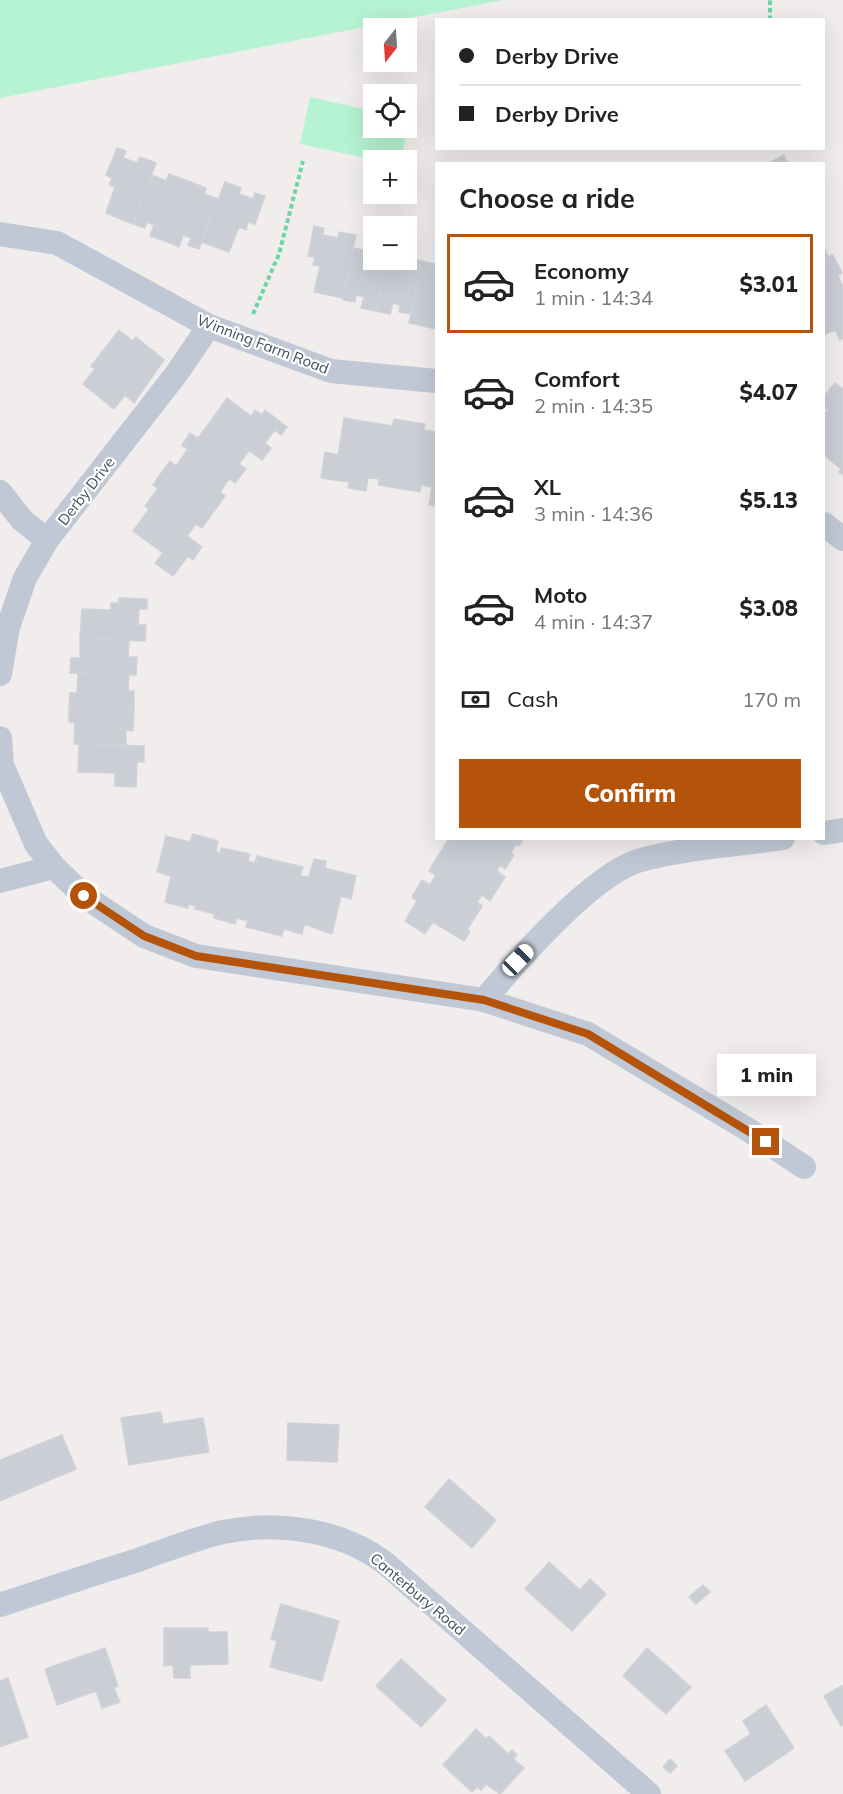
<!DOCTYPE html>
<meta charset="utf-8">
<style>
:root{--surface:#fff;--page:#f6f6f6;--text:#222;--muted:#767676;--line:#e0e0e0;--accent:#b45309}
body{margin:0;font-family:Mulish,sans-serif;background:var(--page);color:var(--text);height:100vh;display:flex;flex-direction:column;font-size:22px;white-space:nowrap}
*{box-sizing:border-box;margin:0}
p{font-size:20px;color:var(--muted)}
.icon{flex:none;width:33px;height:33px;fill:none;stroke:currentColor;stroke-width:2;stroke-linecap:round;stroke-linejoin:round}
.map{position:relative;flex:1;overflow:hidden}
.drawer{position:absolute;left:435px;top:162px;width:390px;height:678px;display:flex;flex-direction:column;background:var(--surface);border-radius:0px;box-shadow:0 6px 24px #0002}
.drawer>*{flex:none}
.banner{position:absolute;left:435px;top:18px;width:390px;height:132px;border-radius:0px;box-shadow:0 6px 24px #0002;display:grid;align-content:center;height:132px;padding:0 24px;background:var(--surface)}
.needle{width:39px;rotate:197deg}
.controls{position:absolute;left:363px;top:18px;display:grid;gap:12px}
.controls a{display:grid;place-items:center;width:54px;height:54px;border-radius:0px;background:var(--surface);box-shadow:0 6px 24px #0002;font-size:30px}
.end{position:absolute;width:27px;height:27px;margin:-14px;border:8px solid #b45309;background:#fff;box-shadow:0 0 0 3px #fff}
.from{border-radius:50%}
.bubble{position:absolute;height:42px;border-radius:0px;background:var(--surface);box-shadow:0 6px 24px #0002;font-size:20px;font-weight:800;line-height:42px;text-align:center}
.car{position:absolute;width:18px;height:36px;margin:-18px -9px;border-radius:8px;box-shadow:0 0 4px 2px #0007;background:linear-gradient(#fff 24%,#345 0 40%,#fff 0 76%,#345 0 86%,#fff 0)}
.banner b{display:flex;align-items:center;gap:21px;height:57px;font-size:22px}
.banner b+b{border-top:2px solid var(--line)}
.banner i{width:15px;height:15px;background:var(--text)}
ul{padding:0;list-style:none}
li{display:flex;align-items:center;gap:18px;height:99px;margin:0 12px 9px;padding:0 12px;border:3px solid transparent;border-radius:0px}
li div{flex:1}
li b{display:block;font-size:22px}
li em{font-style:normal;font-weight:800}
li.selected{border-color:var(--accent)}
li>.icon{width:54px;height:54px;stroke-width:1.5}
h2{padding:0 24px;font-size:27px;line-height:72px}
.pay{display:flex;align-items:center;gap:15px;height:66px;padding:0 24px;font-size:22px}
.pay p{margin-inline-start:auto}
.primary-button{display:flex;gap:12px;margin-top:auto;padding:12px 24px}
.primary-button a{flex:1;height:69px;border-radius:0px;background:var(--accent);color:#fff;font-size:24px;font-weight:800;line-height:69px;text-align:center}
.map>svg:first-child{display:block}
.green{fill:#b6f3d2}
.building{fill:#cbced5;stroke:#d0d2d9;stroke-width:1.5}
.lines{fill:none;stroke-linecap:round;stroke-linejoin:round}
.path{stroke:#6bd4a9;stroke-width:4;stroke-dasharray:4.5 3;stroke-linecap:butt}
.minor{stroke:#bfc8d4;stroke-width:24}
.route{stroke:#b45309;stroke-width:8}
.labels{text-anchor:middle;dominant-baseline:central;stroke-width:4.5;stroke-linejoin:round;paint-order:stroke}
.street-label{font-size:15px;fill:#434e5c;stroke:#fff}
</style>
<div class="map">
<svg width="843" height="1794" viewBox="0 0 843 1794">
<rect width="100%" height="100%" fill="#f0edec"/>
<path class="green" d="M0,0H503L0,98Z
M310,97L373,111L374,128H406L407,119H409L401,160H375L300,144Z"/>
<path class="building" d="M117,148L126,151L123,158L137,163L140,157L156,163L133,224L106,213L115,187L109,185L112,178L106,175Z
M784,155L788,164H767Z
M169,174L188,181L165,241L150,236L154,225L147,222L145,228L133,224L152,175L166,181Z
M188,181L206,188L204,194L218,199L199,249L188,245L191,238L183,235L179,247L165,241Z
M225,182L241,188L239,194L253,199L255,193L265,196L255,224L248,222L246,230L239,227L229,252L202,242Z
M314,226L324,228L323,235L338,238L339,232L356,235L343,298L314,292L320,266L313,265L315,257L308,256Z
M369,245H374V260H386L376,311L361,308L364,297L356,295L355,302L343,300L353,248L368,251Z
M824,247L828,257L833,255L842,273L838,276L843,287V338L840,340L835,330L824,335Z
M406,258L421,261L411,314L399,312L400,305L393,303L390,314L376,311L386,260Z
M421,261L436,264V329L409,323Z
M119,330L133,341L136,337L164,360L134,403L125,395L114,409L83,384L95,369L91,366Z
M835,383L843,389V475L839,472L841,469L824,455V415L828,410L824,407V396Z
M227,398L251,416L255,410L262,415L265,410L287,427L281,435L275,430L265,443L271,448L262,460L210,422Z
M344,418L392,426L394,419L425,424L424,430L436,432V506L429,505L432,487L421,485L420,492L378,485L379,479L368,478L366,491L348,488L349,482L321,478L325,452L338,455Z
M210,422L249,451L239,464L246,469L235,483L182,445L190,433L198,438Z
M188,449L229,479L220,492L225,496L214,511L161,473L170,461L176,466Z
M161,473L214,511L202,528L196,524L187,536L145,506L158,488L153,485Z
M149,509L202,547L193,560L188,556L173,576L155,563L163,553L133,531Z
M119,598L147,599V609H139L138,625H146L145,641L80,638L82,609L111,610V603H119Z
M80,638L129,640L128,657H137L136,675L70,673L71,658H80Z
M78,673L129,675L128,691H134V711L69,708L70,693H77Z
M69,708L134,711L133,731L126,730V746L74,744L75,723L69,722Z
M79,744L144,746V762H137L136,787L115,786V773L78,772Z
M193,834L218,841L216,852L220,853L221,848L250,854L248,861L255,863L257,856L303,867L300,876L309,877L314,859L326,861L325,868L356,876L351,899L341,896L332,934L304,924L302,934L284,929L282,936L246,927L248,921L237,918L235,924L214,918L215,914L195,909L196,906L188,904V908L165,902L171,876L157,872L166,836L190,842Z
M449,838H524L519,846L516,844L511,853L514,855L505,869L500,865L497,871L505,877L490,901L482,895L477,902L482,906L467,930L470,932L464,941L433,922L425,934L405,921L417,901L412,897L422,880L430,885L436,875L429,871Z
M161,1412L163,1424L203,1418L209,1452L129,1465L121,1418Z
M288,1423L339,1425L337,1462L287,1460Z
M62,1435L76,1469L0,1501V1460Z
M449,1479L496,1520L472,1548L425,1507Z
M549,1562L580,1590L590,1579L606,1594L572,1631L525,1589Z
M703,1585L710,1592L696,1604L689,1597Z
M281,1604L339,1621L322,1681L270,1667L277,1641L271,1639Z
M164,1628H208V1632H227L228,1664L190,1665V1678H174L173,1665L164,1666Z
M105,1648L118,1686L114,1688L120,1702L102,1708L96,1691L57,1705L45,1669Z
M647,1648L691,1687L666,1714L623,1676Z
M401,1659L446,1700L421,1727L376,1686Z
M8,1678L28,1737L0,1747V1681Z
M843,1685V1725L841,1726L824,1696Z
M766,1705L794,1748L745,1781L725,1751L751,1734L743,1721Z
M476,1729L486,1739L489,1736L508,1754L512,1750L517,1755L513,1759L524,1768L500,1794L486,1784L481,1790L477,1787L472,1792L443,1765Z
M670,1759L677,1766L670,1773L663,1767Z"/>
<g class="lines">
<path class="path" d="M770,20V0
M253,314L279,254L303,161"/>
<path class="minor" d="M0,234L57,243L209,326L331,371L436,381
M0,492L22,520L47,540
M824,524L843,539
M0,674L8,627L25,578L47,540L177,373L209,326
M0,738L2,765L36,844L54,867L84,896L144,936L196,956L484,1000L588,1034L747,1129L804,1167
M824,833L843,830
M0,881L54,867
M484,1000C517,961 593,873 641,860C685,848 737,845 783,838
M0,1605C45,1590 90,1575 135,1561C164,1551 193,1539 223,1532C277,1521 340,1529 385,1563L649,1794"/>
</g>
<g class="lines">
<path class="route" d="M84,896L144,936L196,956L484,1000L588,1034L766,1142"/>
</g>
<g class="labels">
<g class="street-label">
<text transform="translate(263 344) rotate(21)">Winning Farm Road</text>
<text transform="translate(86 491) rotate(-52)">Derby Drive</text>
<text transform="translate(418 1594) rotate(40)">Canterbury Road</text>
</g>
</g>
</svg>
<div class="controls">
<a><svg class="needle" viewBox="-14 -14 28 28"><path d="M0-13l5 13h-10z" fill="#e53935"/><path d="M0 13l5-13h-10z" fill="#767676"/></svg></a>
<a><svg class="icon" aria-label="locate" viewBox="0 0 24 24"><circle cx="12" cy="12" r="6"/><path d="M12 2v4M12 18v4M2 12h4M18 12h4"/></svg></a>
<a>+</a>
<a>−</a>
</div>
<i class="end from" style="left:84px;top:896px"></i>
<i class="end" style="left:766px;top:1142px"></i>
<div class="bubble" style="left:717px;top:1054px;width:99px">1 min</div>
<i class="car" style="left:518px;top:960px;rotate:44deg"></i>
<div class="banner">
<b><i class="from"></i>Derby Drive</b>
<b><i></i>Derby Drive</b>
</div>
<section class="drawer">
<h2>Choose a ride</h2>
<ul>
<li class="selected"><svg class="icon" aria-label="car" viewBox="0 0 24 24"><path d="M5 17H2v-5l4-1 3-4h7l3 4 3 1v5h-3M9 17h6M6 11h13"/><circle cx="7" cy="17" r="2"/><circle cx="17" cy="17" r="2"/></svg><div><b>Economy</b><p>1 min · 14:34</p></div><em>$3.01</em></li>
<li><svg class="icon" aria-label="car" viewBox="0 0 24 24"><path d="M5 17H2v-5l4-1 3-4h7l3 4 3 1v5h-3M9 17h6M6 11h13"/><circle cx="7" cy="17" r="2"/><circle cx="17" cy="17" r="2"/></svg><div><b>Comfort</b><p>2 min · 14:35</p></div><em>$4.07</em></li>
<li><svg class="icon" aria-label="car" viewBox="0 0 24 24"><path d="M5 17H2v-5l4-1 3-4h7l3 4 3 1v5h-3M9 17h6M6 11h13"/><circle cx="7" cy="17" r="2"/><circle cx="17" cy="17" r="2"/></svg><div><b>XL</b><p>3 min · 14:36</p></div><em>$5.13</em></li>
<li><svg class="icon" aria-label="car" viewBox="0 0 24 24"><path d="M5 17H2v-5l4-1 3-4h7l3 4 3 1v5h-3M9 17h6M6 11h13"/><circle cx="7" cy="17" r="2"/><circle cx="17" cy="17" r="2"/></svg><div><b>Moto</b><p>4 min · 14:37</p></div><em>$3.08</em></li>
</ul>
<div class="pay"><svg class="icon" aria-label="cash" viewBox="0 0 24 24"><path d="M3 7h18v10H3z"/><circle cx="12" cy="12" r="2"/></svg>Cash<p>170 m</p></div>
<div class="primary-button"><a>Confirm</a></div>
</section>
</div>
